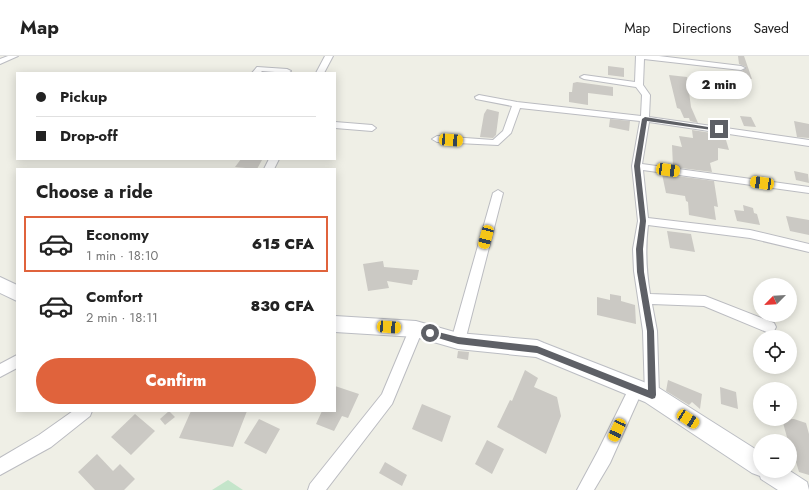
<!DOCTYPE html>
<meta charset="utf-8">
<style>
:root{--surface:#fff;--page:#f2f2f2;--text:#222;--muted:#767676;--line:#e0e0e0;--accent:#e0633c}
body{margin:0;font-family:Jost,sans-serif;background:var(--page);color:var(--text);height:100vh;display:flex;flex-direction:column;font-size:15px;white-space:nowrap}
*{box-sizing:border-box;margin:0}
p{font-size:13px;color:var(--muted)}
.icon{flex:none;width:22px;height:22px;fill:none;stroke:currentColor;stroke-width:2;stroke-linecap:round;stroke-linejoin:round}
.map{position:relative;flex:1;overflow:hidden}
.side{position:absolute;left:16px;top:112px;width:320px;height:244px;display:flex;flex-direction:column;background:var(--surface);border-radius:0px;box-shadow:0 2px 10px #0003}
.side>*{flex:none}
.banner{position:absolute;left:16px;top:16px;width:320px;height:88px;border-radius:0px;box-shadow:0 2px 10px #0003;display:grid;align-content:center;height:88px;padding:0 20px;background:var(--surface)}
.needle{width:26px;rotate:246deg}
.buttons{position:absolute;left:753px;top:222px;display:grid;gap:8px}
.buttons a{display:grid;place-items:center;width:44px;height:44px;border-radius:50%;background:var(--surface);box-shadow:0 2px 10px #0003;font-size:20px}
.end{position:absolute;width:18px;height:18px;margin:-9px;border:5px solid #5e6066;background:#fff;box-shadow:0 0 0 2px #fff}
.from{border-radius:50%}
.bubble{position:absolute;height:28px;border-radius:14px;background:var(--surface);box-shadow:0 2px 10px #0003;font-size:13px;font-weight:800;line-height:28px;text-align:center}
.car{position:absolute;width:12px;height:24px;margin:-12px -6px;border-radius:5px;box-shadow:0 0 3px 1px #0007;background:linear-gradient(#f5c518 24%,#345 0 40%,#f5c518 0 76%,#345 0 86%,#f5c518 0)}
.banner b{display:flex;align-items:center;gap:14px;height:38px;font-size:15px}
.banner b+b{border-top:1px solid var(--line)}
.banner i{width:10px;height:10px;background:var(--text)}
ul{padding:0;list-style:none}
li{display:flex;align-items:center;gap:12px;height:56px;margin:0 8px 6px;padding:0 12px;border:2px solid transparent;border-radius:0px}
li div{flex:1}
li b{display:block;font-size:15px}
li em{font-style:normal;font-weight:800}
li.selected{border-color:var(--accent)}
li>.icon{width:36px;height:36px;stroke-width:1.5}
h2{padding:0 20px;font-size:18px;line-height:48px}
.primary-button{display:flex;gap:8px;margin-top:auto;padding:8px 20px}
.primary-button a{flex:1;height:46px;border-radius:24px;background:var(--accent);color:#fff;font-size:16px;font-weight:800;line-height:46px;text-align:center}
header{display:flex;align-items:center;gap:24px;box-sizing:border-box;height:56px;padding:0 20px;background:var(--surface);border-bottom:1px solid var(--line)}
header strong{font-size:19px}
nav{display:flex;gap:22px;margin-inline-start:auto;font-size:14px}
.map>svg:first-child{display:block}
.green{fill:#c4e5ca}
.building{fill:#cbc9c4}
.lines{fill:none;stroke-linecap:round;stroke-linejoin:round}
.street-casing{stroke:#bbbcc1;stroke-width:2}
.secondary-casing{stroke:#bbbdc3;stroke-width:2}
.street{fill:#fff;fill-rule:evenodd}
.secondary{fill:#fff;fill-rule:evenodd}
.route{fill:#5e6066}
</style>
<header>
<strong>Map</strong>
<nav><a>Map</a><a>Directions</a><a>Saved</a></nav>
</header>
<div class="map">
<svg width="809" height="434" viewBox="0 0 809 434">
<rect width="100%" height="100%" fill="#efefe6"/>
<path class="green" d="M228,424L243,434H212Z"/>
<path class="building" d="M738,0H744L752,23H749L750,27L738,25L734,15H742L746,11L739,8Z
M608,10L624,12V21L608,19Z
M669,19L687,21L691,51L698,67L690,65L689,62H684L680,53L677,52Z
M577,26L613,31V40L588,37V49L569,46V36H572L573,27Z
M487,53L499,56L496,79L493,82L480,81L484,58Z
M740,60L751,61L756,71L744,70Z
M610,63L630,65L629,75L609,71Z
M794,65L809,68V82L797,81Z
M692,74L718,78L720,83L726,84L729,94L718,92V104L710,107L712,116L673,111L672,89L682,91L679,80L693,82Z
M241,103H251L262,104L257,113L235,111Z
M794,115L808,118L809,127L796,124Z
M662,118L714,125L718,151L714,150L716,164L689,159L688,146L686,145L685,140L666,137Z
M743,149L753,152L754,157L757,158L760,169L737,165L734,154L744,155Z
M786,160L809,164V179L790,175Z
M667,175L691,178L695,196L670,192Z
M383,205L384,211L419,214L417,224H413L412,229L387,225L389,232L368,235L363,208Z
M610,238L621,240V245L635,249L636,268L597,259V241L610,244Z
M458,295L469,296L468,304L457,302Z
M525,314L538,322L534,331L557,341L561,360L546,398L497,371L510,344L512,345Z
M668,324L702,338L700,353L692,346L689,349L666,335Z
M335,330L359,338L348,362L342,360L334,375L316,368L322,355H335Z
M720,331L736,336L738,353L721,348Z
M422,348L451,360L442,386L412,373Z
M169,355L175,361L165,369L160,363Z
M191,355H247L233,391L179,382Z
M135,358L155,375L131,399L111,381Z
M259,363L280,373L266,398L244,387Z
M782,363H794L806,367L809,378V419L799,416L794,399L791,398L790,385H788Z
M487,384L504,393L492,418L475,408Z
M97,398L113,415L120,408L135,423L124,434H95L78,416Z
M385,406L407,419L402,430L379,417Z"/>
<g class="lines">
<defs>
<path id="street" d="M8,0H18L0,8V3Z
M325,0H333L324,17H316Z
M636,0H659L741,10L745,12L741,14L644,3L643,29L650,39L649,61L809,84V90L649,66L642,108L809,131V137L643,114L648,162L750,174L809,188V196L750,182L648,169C645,194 646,213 650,238L705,240L774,267L776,271L774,275L769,277L704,250L652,248L657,275L659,339L657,344L652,346L647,344L645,339L643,275L634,215L633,193L638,165L632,110L640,65L520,52L511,77L498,89L437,86L432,83L437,80L493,84L503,75L512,50L476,43L475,41L479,39L517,46L641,60L642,39L636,31L584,23L580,21L584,19L635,26Z
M257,11L287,13L291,15L288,17L262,15L260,17H252Z
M335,66L372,69L376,72L372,75L335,72Z
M269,103H279L274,113H264Z
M498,134L503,137L465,285L463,289L458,291L453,289L451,285L493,137Z
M416,267L421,269L423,273L392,348L326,434H308L310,428L382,338L411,269Z
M17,299V312L0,321V308Z
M636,326L641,328L643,333L610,407L594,434H577L598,395L631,328Z
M73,355H92L90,360L51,391L0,419V402L39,379Z"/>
<path id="secondary" d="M0,221L17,229V245L0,237Z
M335,260L416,265L458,277L537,284L544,287L659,332L760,396V415H790L807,426L809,434H778L761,423L760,420L752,417L645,346L536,301L458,293L416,281L335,276Z"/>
</defs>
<use href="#street" class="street-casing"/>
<use href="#secondary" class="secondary-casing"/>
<use href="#street" class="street"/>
<use href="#secondary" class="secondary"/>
</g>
<path class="route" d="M645,61L721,73L719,75L647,65L640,110L646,165L643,193L644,216L654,275L656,339L655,342L652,343L537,297L458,288L428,279V275L430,274L458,281L537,290L648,334L647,275L637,216L636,193L640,165L634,110L642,63Z"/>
</svg>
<div class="buttons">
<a><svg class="needle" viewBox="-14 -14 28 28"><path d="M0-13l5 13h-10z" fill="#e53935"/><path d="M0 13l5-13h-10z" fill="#767676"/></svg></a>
<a><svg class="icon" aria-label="locate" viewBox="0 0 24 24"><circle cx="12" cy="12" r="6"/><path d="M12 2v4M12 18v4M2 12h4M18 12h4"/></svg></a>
<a>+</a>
<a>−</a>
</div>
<i class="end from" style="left:430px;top:277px"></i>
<i class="end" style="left:719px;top:73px"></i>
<div class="bubble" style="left:686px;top:15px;width:66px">2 min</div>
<i class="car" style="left:451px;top:84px;rotate:94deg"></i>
<i class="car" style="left:668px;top:114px;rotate:98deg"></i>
<i class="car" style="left:762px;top:127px;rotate:278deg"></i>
<i class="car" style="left:486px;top:181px;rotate:195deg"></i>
<i class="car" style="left:389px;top:271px;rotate:94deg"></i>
<i class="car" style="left:688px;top:363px;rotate:123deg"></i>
<i class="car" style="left:617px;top:374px;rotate:205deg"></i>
<div class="banner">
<b><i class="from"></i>Pickup</b>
<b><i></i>Drop-off</b>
</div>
<section class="side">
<h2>Choose a ride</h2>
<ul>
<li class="selected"><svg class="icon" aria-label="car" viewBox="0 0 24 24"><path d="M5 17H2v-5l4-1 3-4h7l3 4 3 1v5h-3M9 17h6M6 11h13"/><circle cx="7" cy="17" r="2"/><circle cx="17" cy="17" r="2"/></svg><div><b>Economy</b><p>1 min · 18:10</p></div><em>615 CFA</em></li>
<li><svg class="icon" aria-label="car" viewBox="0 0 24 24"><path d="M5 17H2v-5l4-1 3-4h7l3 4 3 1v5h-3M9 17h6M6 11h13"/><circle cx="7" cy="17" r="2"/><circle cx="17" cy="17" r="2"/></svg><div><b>Comfort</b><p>2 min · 18:11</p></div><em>830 CFA</em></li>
</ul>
<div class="primary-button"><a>Confirm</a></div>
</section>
</div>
